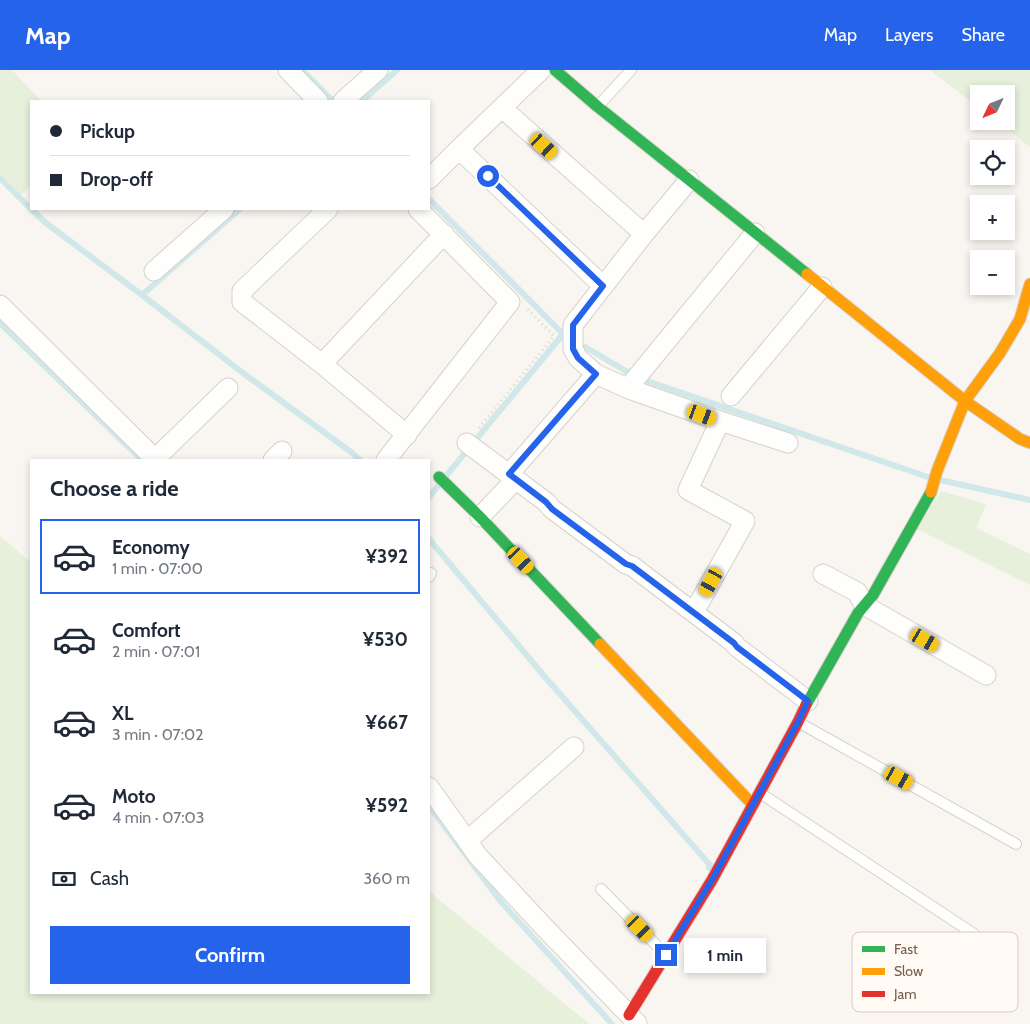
<!DOCTYPE html>
<meta charset="utf-8">
<style>
:root{--surface:#fff;--page:#f6f6f7;--text:#1f2937;--muted:#747a83;--line:#e0e1e3;--accent:#2563eb}
body{margin:0;font-family:Cabin,sans-serif;background:var(--page);color:var(--text);height:100vh;display:flex;flex-direction:column;font-size:19px;white-space:nowrap}
*{box-sizing:border-box;margin:0}
p{font-size:16px;color:var(--muted)}
.icon{flex:none;width:28px;height:28px;fill:none;stroke:currentColor;stroke-width:2;stroke-linecap:round;stroke-linejoin:round}
.map{position:relative;flex:1;overflow:hidden}
.drawer{position:absolute;left:30px;top:389px;width:400px;height:535px;display:flex;flex-direction:column;background:var(--surface);border-radius:0px;box-shadow:0 2px 8px #0003}
.drawer>*{flex:none}
.guide{position:absolute;left:30px;top:30px;width:400px;height:110px;border-radius:0px;box-shadow:0 2px 8px #0003;display:grid;align-content:center;height:110px;padding:0 20px;background:var(--surface)}
.needle{width:32px;rotate:227deg}
.fabs{position:absolute;left:970px;top:15px;display:grid;gap:10px}
.fabs a{display:grid;place-items:center;width:45px;height:45px;border-radius:0px;background:var(--surface);box-shadow:0 2px 8px #0003;font-size:25px}
.end{position:absolute;width:22px;height:22px;margin:-11px;border:6px solid #2563eb;background:#fff;box-shadow:0 0 0 2px #fff}
.from{border-radius:50%}
.bubble{position:absolute;height:35px;border-radius:0px;background:var(--surface);box-shadow:0 2px 8px #0003;font-size:16px;font-weight:700;line-height:35px;text-align:center}
.car{position:absolute;width:15px;height:30px;margin:-15px -8px;border-radius:6px;box-shadow:0 0 4px 1px #0007;background:linear-gradient(#f5c518 24%,#345 0 40%,#f5c518 0 76%,#345 0 86%,#f5c518 0)}
.guide b{display:flex;align-items:center;gap:18px;height:48px;font-size:19px}
.guide b+b{border-top:1px solid var(--line)}
.guide i{width:12px;height:12px;background:var(--text)}
ul{padding:0;list-style:none}
li{display:flex;align-items:center;gap:15px;height:75px;margin:0 10px 8px;padding:0 10px;border:2px solid transparent;border-radius:0px}
li div{flex:1}
li b{display:block;font-size:19px}
li em{font-style:normal;font-weight:700}
li.active{border-color:var(--accent)}
li>.icon{width:45px;height:45px;stroke-width:1.5}
h2{padding:0 20px;font-size:22px;line-height:60px}
.pay{display:flex;align-items:center;gap:12px;height:55px;padding:0 20px;font-size:19px}
.pay p{margin-inline-start:auto}
.button{display:flex;gap:10px;margin-top:auto;padding:10px 20px}
.button a{flex:1;height:58px;border-radius:0px;background:var(--accent);color:#fff;font-size:20px;font-weight:700;line-height:58px;text-align:center}
header{display:flex;align-items:center;gap:30px;box-sizing:border-box;height:70px;padding:0 25px;background:var(--accent);color:#fff}
header strong{font-size:24px}
nav{display:flex;gap:28px;margin-inline-start:auto;font-size:18px}
.map>svg:first-child{display:block}
.green{fill:#e7f0db}
.lines{fill:none;stroke-linecap:round;stroke-linejoin:round}
.stream{stroke:#d0e8ea;stroke-width:6}
.lane-casing{stroke:#d7d1cb;stroke-width:12}
.street-casing{stroke:#d7d1cb;stroke-width:21}
.fast-casing{stroke:#d9d2cb;stroke-width:13}
.slow-casing{stroke:#d9d2cb;stroke-width:13}
.jam-casing{stroke:#d9d2cb;stroke-width:13}
.path{stroke:#dcd5d0;stroke-width:3;stroke-dasharray:1 4;stroke-linecap:butt}
.lane{stroke:#fefefd;stroke-width:10}
.street{stroke:#fefefd;stroke-width:19}
.fast{stroke:#30b455;stroke-width:11}
.slow{stroke:#ff9f0a;stroke-width:11}
.jam{stroke:#e5322d;stroke-width:11}
.route{stroke:#2563eb;stroke-width:6}
.key{fill:#fffaf3;stroke:#d7cbc1;stroke-width:1}
.key-label{font-size:14px;fill:#7a5c4d}
</style>
<header>
<strong>Map</strong>
<nav><a>Map</a><a>Layers</a><a>Share</a></nav>
</header>
<div class="map">
<svg width="1030" height="954" viewBox="0 0 1030 954">
<rect width="100%" height="100%" fill="#f9f5f0"/>
<path class="green" d="M0,0H12L41,31H31V115L20,126L0,106Z
M930,0H1030V77L997,51H1006V24H979V38Z
M941,421L986,434L976,458L1030,484V515L917,459Z
M0,466L31,492V922H429V821L589,954H0Z"/>
<g class="lines">
<path class="stream" d="M302,0L333,31
M362,31L397,0
M0,108L31,139
M429,129L563,264L626,301L650,312L928,407
M31,139L46,153L142,225L243,303L351,382L360,390
M142,225L240,139
M0,253L142,390
M446,406L563,264
M940,410L1030,430
M429,427L438,416
M429,469L545,607L710,795L709,798
M429,736L502,833L612,954"/>
<defs>
<path id="lane" d="M598,36L631,0
M429,507L431,503
M798,652L1016,774
M760,723L974,864
M601,819L665,884"/>
<path id="street" d="M288,0L318,31
M343,31L378,0
M502,38L644,164
M459,79L603,216
M429,109L459,79L541,0
M689,110L644,164L573,255V279L578,288L596,304L629,319L720,351L788,373
M328,139L242,221V232L322,294L407,365
M154,201L224,139
M0,235L156,390
M322,294L444,164
M629,319L632,313L755,163
M731,326L822,217
M467,373L546,432L552,439L626,494L632,496L734,573L737,577L808,631
M155,389L228,318
M273,390L282,381
M386,390L510,232L418,139
M509,404L596,304
M480,447L516,409
M823,504L857,522L864,535L986,605
M694,542L745,451L688,420L720,351
M429,717L478,786L545,858L637,953
M467,771L574,677"/>
<path id="fast" d="M555,0L598,37L807,204
M439,407L480,447L600,574
M806,635L858,543L873,525L931,422"/>
<path id="slow" d="M807,204L965,331L1020,369L1030,373
M931,422L937,401L965,331L1000,283L1020,249L1030,214
M600,574L753,735"/>
<path id="jam" d="M629,945L712,810L798,652L806,635"/>
</defs>
<use href="#lane" class="lane-casing"/>
<use href="#street" class="street-casing"/>
<use href="#fast" class="fast-casing"/>
<use href="#slow" class="slow-casing"/>
<use href="#jam" class="jam-casing"/>
<path class="path" d="M479,358L554,266L527,239"/>
<use href="#lane" class="lane"/>
<use href="#street" class="street"/>
<use href="#fast" class="fast"/>
<use href="#slow" class="slow"/>
<use href="#jam" class="jam"/>
</g>
<g class="lines">
<path class="route" d="M488,106L603,216L573,255V279L578,288L596,304L509,404L546,432L552,439L626,494L632,496L734,573L737,577L808,631L798,652L712,810L666,885"/>
</g>
<rect x="852" y="862" width="166" height="80" rx="8" class="key"/>
<rect x="862" y="876" width="23" height="6" fill="#30b455"/>
<rect x="862" y="898" width="23" height="7" fill="#ff9f0a"/>
<rect x="862" y="921" width="23" height="6" fill="#e5322d"/>
<g class="key-label">
<text x="894" y="884">Fast</text>
<text x="894" y="906">Slow</text>
<text x="894" y="929">Jam</text>
</g>
</svg>
<div class="fabs">
<a><svg class="needle" viewBox="-14 -14 28 28"><path d="M0-13l5 13h-10z" fill="#e53935"/><path d="M0 13l5-13h-10z" fill="#747a83"/></svg></a>
<a><svg class="icon" aria-label="locate" viewBox="0 0 24 24"><circle cx="12" cy="12" r="6"/><path d="M12 2v4M12 18v4M2 12h4M18 12h4"/></svg></a>
<a>+</a>
<a>−</a>
</div>
<i class="end from" style="left:488px;top:106px"></i>
<i class="end" style="left:666px;top:885px"></i>
<div class="bubble" style="left:684px;top:868px;width:82px">1 min</div>
<i class="car" style="left:544px;top:76px;rotate:132deg"></i>
<i class="car" style="left:702px;top:345px;rotate:110deg"></i>
<i class="car" style="left:521px;top:490px;rotate:137deg"></i>
<i class="car" style="left:711px;top:512px;rotate:209deg"></i>
<i class="car" style="left:925px;top:570px;rotate:120deg"></i>
<i class="car" style="left:899px;top:708px;rotate:119deg"></i>
<i class="car" style="left:640px;top:858px;rotate:136deg"></i>
<div class="guide">
<b><i class="from"></i>Pickup</b>
<b><i></i>Drop-off</b>
</div>
<section class="drawer">
<h2>Choose a ride</h2>
<ul>
<li class="active"><svg class="icon" aria-label="car" viewBox="0 0 24 24"><path d="M5 17H2v-5l4-1 3-4h7l3 4 3 1v5h-3M9 17h6M6 11h13"/><circle cx="7" cy="17" r="2"/><circle cx="17" cy="17" r="2"/></svg><div><b>Economy</b><p>1 min · 07:00</p></div><em>¥392</em></li>
<li><svg class="icon" aria-label="car" viewBox="0 0 24 24"><path d="M5 17H2v-5l4-1 3-4h7l3 4 3 1v5h-3M9 17h6M6 11h13"/><circle cx="7" cy="17" r="2"/><circle cx="17" cy="17" r="2"/></svg><div><b>Comfort</b><p>2 min · 07:01</p></div><em>¥530</em></li>
<li><svg class="icon" aria-label="car" viewBox="0 0 24 24"><path d="M5 17H2v-5l4-1 3-4h7l3 4 3 1v5h-3M9 17h6M6 11h13"/><circle cx="7" cy="17" r="2"/><circle cx="17" cy="17" r="2"/></svg><div><b>XL</b><p>3 min · 07:02</p></div><em>¥667</em></li>
<li><svg class="icon" aria-label="car" viewBox="0 0 24 24"><path d="M5 17H2v-5l4-1 3-4h7l3 4 3 1v5h-3M9 17h6M6 11h13"/><circle cx="7" cy="17" r="2"/><circle cx="17" cy="17" r="2"/></svg><div><b>Moto</b><p>4 min · 07:03</p></div><em>¥592</em></li>
</ul>
<div class="pay"><svg class="icon" aria-label="cash" viewBox="0 0 24 24"><path d="M3 7h18v10H3z"/><circle cx="12" cy="12" r="2"/></svg>Cash<p>360 m</p></div>
<div class="button"><a>Confirm</a></div>
</section>
</div>
